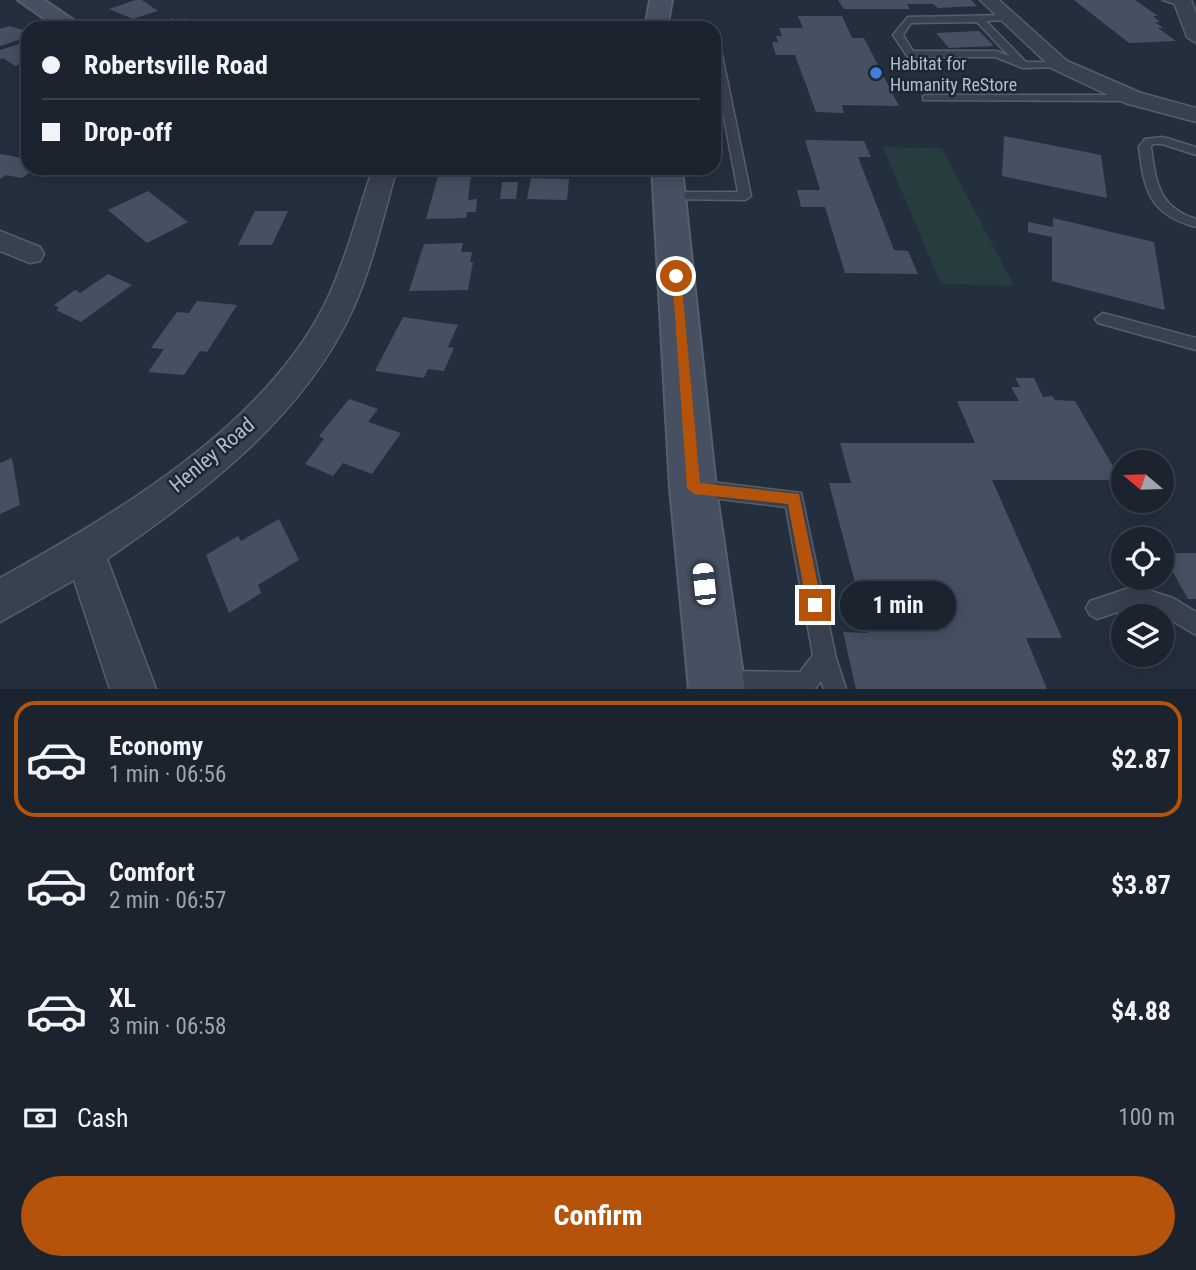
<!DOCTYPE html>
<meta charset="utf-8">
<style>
:root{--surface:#1b232e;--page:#242b36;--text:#f1f3f6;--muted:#a0a4aa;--line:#39404a;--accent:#b45309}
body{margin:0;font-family:"Roboto Condensed",sans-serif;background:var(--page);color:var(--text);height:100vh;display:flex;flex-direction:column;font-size:26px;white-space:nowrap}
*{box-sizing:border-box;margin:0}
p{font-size:23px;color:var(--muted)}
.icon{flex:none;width:38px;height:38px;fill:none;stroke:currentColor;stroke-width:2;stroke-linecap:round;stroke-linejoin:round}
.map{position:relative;height:689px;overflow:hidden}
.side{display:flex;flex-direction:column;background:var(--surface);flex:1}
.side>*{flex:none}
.hud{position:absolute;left:21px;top:21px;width:700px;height:154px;border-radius:21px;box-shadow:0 4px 18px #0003,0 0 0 2px var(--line);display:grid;align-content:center;height:154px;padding:0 21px;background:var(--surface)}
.needle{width:46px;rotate:289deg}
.controls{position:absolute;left:1111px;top:450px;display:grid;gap:14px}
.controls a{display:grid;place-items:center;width:63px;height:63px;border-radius:50%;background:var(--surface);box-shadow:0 4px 18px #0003,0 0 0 2px var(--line);font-size:35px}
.end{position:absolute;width:32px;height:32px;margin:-16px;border:9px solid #b45309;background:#fff;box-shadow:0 0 0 4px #fff}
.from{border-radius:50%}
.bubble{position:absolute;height:49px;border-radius:24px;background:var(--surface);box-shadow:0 4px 18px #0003,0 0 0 2px var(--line);font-size:23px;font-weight:700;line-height:49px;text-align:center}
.car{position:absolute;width:21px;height:42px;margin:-21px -10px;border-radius:9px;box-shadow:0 0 5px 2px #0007;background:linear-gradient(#fff 24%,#345 0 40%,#fff 0 76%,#345 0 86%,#fff 0)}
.hud b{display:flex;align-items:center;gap:24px;height:66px;font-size:26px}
.hud b+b{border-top:2px solid var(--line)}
.hud i{width:18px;height:18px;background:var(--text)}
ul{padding:12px 0 0;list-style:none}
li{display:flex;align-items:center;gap:21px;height:116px;margin:0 14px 10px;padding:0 7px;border:4px solid transparent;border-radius:21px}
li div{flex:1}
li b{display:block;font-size:26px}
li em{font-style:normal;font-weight:700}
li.current{border-color:var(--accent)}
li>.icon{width:63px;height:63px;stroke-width:1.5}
.pay{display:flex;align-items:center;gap:18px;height:77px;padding:0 21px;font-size:26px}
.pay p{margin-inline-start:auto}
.action{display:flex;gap:14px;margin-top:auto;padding:14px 21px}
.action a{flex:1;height:80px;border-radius:42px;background:var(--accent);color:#fff;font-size:28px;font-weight:700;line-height:80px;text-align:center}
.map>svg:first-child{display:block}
.green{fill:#263c3f}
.building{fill:#455162}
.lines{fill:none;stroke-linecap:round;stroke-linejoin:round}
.lane-casing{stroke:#565f6c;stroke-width:3}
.street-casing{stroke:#565f6c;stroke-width:3}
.secondary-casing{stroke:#565f6c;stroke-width:4}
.lane{fill:#38414e;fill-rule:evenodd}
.street{fill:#38414e;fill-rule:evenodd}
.secondary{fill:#465061;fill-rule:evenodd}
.route{fill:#b45309}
.shop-dot{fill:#3f7fe0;stroke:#1d2633;stroke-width:2.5}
.labels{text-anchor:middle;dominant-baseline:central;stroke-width:5;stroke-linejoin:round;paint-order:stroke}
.far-poi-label{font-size:18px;fill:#b4bcc9;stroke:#1d2633;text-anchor:start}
.street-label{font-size:21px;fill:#b4bcc9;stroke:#1d2633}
</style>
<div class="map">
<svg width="1196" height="689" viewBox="0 0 1196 689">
<rect width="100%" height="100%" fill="#242f3e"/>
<path class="green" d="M883,147L942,148L1014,286L941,284Z"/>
<path class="building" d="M135,0H142L158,11L133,19L109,9Z
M838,0H971L977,6L938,8L933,4H907L910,9H844Z
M1074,0H1135L1158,16H1153L1160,22H1155L1163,28H1158L1176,41L1129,43Z
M798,16H842L852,38H864L899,106L842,105L844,113L816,112L795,55H776L772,42H778L776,36H782L779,28H803Z
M172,18L178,21L184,18L189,20L183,23L195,28H148Z
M9,26L28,31L21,33L27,37L0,46V29Z
M979,31L994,46L949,48L936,33Z
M23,43L28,46V61L15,66L3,58L0,59V50Z
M1004,136L1101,155L1107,198L1002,176Z
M805,140L864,141L871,157H858L894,250L908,251L918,274L845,273L825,207H801L797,190H820Z
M0,154L28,159V168H36L22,178L6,175L0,179Z
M471,175L468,200L477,199L476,212H467L466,218L426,219L438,176Z
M531,178L569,179L567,200L527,199Z
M502,182H518L516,199H500Z
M148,191L188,222L147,243L108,210Z
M255,211H288L272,245H238Z
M1053,218L1154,242L1165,310L1052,281V237L1028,232V222L1053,227Z
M463,243L461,252H472L470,262H473L468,290L409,291L424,244Z
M108,274L132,285L81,322L56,310L59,308L54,305L75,290L80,293Z
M197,301L237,305L207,352L200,351L184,375L148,372L164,349L151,348L177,312L189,313Z
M403,317L458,325L448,347L454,348L444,371L428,369L424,378L375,371Z
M1015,378H1034L1043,397L1052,396L1055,400L1075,401L1121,480H992L1062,638H1026L1047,689H856L843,632L868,633L829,483H851L840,443H975L957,401H1019L1011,387H1020Z
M349,399L378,409L368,422L401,433L372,474L343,463L333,476L305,464L324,439L319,436Z
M12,458L20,505L0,514V463Z
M279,519L299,560L258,585L261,593L229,613L206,555L238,536L241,541Z
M1162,553H1196V599H1188Z"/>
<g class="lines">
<defs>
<path id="lane" d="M1163,0H1178L1188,4L1184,7Z
M1008,15L1011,16V20L986,21L1026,62H1060L1065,65L1064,67L1023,68L995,57H910L907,56L893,35L908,17ZM977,22L1009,56L996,51H913L903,35L911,23Z
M714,37L719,40L751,196L745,200L666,199L664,196L670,192H738L714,65Z
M927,95H1133L1138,98L1133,101L923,100V96Z
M1163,137L1196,147V155L1162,144H1153L1151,147C1156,182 1158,207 1196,219V227C1150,215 1144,191 1139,147L1145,139Z
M1103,313L1196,338V350L1098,323L1095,319Z
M695,480L801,493L836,658L846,689H824L821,681L815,689H714L711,682L714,674L722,671L800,672L813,655L786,507L695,496L688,494L686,488L688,482Z
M1135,586L1173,598L1196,612V635L1161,614L1135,606L1097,619L1090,615L1086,608L1090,601Z"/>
<path id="street" d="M980,0H999L1067,61L1141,93L1196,108V122L1125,103L1053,69Z
M1173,0H1191L1196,13V43L1187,37Z
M373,168H397C383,216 373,265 352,311C302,419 202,493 107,559L156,689H110L74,580L0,622V578C115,514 260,429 323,308C345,264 357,215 373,168Z
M0,231L40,247L44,254L40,261L30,263L0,251Z"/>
<path id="secondary" d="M18,0H44L85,28H58Z
M650,0H672L667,28H645Z
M652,168H682L716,488L745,689H689L670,488Z"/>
</defs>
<use href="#lane" class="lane-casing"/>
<use href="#street" class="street-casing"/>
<use href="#secondary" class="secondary-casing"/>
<use href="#lane" class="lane"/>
<use href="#street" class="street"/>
<use href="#secondary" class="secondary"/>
</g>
<path class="route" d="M672,273L681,276L700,483L799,494L822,605L820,610L815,613L807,605L788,504L694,494L687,488Z"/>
<circle class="shop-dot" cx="876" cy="73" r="7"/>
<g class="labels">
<g class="far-poi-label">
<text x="890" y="63">Habitat for<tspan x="890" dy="21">Humanity ReStore</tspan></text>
</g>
<g class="street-label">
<text transform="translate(212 455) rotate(-40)">Henley Road</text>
</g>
</g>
</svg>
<div class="controls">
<a><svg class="needle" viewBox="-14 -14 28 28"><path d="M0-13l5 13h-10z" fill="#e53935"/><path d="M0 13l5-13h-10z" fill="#a0a4aa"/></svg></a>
<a><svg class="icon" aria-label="locate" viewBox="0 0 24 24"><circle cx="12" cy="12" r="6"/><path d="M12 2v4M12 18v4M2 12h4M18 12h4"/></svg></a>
<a><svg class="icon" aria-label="layers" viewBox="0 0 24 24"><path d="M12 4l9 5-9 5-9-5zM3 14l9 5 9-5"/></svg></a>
</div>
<i class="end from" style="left:676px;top:276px"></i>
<i class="end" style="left:815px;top:605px"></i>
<div class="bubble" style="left:840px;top:581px;width:116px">1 min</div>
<i class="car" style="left:704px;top:584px;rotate:354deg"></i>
<div class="hud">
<b><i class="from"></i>Robertsville Road</b>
<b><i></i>Drop-off</b>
</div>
</div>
<section class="side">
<ul>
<li class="current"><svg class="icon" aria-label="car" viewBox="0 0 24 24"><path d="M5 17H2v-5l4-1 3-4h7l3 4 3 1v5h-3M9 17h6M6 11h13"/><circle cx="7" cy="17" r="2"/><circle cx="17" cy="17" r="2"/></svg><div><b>Economy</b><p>1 min · 06:56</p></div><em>$2.87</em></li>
<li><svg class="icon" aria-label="car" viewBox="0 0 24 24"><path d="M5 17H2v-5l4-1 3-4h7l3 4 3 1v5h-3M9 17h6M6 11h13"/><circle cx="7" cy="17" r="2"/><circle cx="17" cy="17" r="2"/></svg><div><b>Comfort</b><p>2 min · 06:57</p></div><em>$3.87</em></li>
<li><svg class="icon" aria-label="car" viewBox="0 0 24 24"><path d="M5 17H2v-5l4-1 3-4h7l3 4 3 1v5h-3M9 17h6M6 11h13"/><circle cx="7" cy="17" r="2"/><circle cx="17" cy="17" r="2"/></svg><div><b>XL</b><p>3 min · 06:58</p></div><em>$4.88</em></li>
</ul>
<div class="pay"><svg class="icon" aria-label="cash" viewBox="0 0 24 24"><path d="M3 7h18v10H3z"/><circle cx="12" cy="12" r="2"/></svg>Cash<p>100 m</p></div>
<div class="action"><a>Confirm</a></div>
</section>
